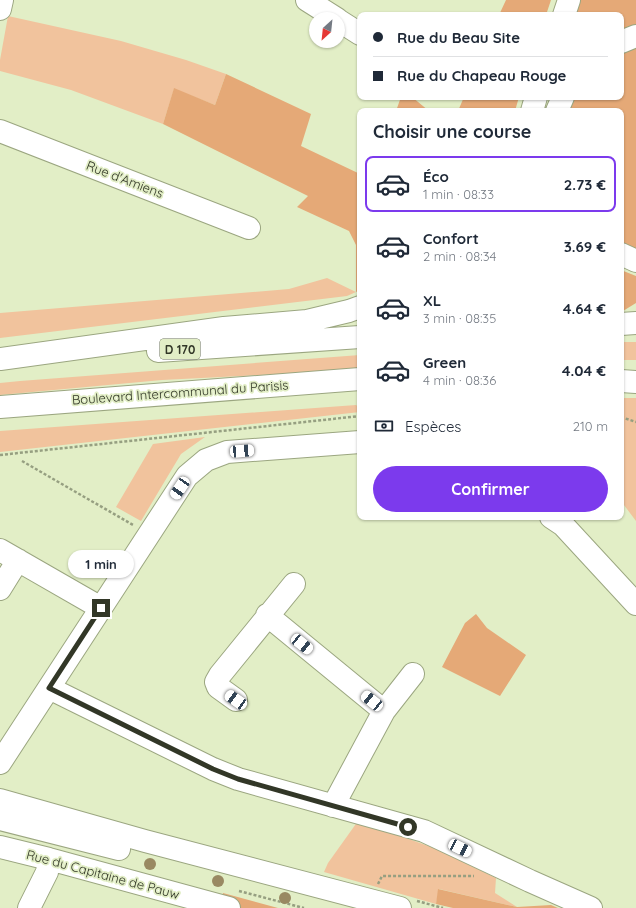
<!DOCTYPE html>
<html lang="fr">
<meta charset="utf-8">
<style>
:root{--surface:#fff;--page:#f2f2f3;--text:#1f2937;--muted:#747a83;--line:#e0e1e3;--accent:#7c3aed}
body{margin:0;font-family:Quicksand,sans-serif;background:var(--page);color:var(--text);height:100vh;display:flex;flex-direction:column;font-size:15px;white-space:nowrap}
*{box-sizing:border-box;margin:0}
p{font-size:13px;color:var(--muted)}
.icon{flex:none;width:22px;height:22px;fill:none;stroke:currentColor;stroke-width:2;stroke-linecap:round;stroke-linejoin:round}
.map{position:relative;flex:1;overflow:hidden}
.panel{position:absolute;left:357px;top:108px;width:267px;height:412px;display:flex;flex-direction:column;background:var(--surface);border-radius:8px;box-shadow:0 1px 3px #0004}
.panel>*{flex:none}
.guide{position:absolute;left:357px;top:12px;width:267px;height:88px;border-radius:8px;box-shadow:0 1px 3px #0004;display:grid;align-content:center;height:88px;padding:0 16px;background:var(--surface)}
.needle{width:26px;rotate:207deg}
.tools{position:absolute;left:309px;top:12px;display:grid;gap:8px}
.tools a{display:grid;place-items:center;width:36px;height:36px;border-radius:50%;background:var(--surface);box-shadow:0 1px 3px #0004;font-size:20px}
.end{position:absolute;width:18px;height:18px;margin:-9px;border:5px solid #323727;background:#fff;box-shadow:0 0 0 2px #fff}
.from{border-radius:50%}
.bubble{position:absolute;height:28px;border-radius:14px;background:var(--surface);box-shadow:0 1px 3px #0004;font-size:13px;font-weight:800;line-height:28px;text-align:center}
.car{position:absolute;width:12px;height:24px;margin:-12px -6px;border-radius:5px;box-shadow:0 0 3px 1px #0007;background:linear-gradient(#fff 24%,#345 0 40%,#fff 0 76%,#345 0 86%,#fff 0)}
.guide b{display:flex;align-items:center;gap:14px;height:38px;font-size:15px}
.guide b+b{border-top:1px solid var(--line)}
.guide i{width:10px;height:10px;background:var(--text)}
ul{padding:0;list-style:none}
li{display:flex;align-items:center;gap:12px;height:56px;margin:0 8px 6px;padding:0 8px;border:2px solid transparent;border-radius:8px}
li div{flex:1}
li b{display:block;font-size:15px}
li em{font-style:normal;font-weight:800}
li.active{border-color:var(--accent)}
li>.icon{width:36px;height:36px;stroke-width:1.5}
h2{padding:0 16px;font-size:18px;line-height:48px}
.pay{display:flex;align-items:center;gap:10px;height:44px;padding:0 16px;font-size:15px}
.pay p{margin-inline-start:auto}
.button{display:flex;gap:8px;margin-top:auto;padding:8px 16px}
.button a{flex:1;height:46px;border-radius:24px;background:var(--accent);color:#fff;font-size:16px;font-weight:800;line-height:46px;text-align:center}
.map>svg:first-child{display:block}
.green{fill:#f1c39d}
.forest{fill:#e5a977}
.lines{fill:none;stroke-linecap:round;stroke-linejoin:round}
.minor-casing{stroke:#9ba680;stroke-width:24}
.major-casing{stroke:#9ba680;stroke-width:24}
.highway-casing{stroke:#9ba680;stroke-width:24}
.path{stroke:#969f81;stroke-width:2.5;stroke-dasharray:3 2;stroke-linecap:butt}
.minor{stroke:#fff;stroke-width:22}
.major{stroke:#fff;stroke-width:22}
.highway{stroke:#fff;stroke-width:22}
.tree{fill:#998962}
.route{stroke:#323727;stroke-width:5}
.labels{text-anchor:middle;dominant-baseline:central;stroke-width:3.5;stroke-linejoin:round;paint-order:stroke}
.shield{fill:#e2eec6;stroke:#676e57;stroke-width:1}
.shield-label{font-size:12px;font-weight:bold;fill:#323727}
.street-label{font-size:13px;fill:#323727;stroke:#e2eec6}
</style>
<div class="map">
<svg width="636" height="908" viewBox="0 0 636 908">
<rect width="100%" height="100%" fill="#e2eec6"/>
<path class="green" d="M8,16L121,41L186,60L226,74L215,105L174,89L163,124L71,90L0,71V60Z
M327,278L356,292L347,296L0,338V313L289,289Z
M621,342H636V360H621Z
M360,355V370L162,380L0,395V383L20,381Z
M621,398H636V521L621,501Z
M356,405L360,408V412L0,452V431Z
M205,437L181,454L141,521L116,507L153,444Z
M358,821L434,848L496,878L495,893L517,907L439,889L436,904L324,872L328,863Z"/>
<path class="forest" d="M506,0H551L546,15H499Z
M578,0H636V25L621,30V15H573Z
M636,47V250L621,244V111H566L573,97H621V54Z
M226,74L311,114L301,146L360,174V290L356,292V245L349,231L297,207L308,196L163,124L174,88L215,105Z
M401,97H412L429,111H396Z
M464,97H519L515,111H458Z
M621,270L636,276V303L623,311H621Z
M476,614L487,628L526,655L500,696L442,667L465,623Z
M438,889L517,907L551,905L558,908H453L436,904Z
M223,893L278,908H220Z"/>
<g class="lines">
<defs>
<path id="minor" d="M307,0L337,19
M0,9L2,0
M338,20L360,34
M0,131L249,228
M551,517L563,525L636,604
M0,550L101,608L0,763
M0,589L18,560
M101,608L187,476L206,460L227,452L360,442
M267,615L384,711
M49,688L213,769L238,779L424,831L530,881L591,908
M236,700L218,687L216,682L220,675L294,584
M333,806L384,711L413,674
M0,847L49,859L229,908
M29,908L47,872L49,859"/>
<path id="major" d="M0,800L145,841L400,908
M0,819L119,849"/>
<path id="highway" d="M564,15L569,0
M621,42L636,36
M532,111L536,97
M557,111L563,97
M621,254L636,261
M621,324L636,323
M158,351L360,337
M0,359L224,328L307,321L349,311L360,307
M621,381L636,382
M0,407L360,379"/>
</defs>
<use href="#minor" class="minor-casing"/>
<use href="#major" class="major-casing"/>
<use href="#highway" class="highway-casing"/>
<path class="path" d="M621,417L636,422
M0,455L360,416
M22,461L133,525
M378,884L382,876H474
M239,891L304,908
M417,901L443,908"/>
<use href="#minor" class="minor"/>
<use href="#major" class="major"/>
<use href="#highway" class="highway"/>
</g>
<g class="tree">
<circle cx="150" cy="864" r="6"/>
<circle cx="218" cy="881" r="6"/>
<circle cx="285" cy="898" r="6"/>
</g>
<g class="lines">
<path class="route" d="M101,608L49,688L213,769L238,779L408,827"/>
</g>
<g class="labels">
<rect class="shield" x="160" y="339" width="40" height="20" rx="3"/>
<g class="shield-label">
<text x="180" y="349">D 170</text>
</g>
<g class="street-label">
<text transform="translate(125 179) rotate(21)">Rue d'Amiens</text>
<text transform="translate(180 392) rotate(-4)">Boulevard Intercommunal du Parisis</text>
<text transform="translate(103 874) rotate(15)">Rue du Capitaine de Pauw</text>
</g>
</g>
</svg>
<div class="tools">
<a><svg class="needle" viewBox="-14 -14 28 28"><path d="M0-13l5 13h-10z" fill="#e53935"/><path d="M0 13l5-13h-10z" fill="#747a83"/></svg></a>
</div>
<i class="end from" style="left:408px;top:827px"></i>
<i class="end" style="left:101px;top:608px"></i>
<div class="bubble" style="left:68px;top:550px;width:66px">1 min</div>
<i class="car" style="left:242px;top:451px;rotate:86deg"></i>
<i class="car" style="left:180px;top:488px;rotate:214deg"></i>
<i class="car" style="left:302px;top:644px;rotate:129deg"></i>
<i class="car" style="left:236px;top:700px;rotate:305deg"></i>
<i class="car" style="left:372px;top:701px;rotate:309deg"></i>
<i class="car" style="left:460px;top:848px;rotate:116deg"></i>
<div class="guide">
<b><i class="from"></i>Rue du Beau Site</b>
<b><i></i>Rue du Chapeau Rouge</b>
</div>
<section class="panel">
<h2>Choisir une course</h2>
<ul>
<li class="active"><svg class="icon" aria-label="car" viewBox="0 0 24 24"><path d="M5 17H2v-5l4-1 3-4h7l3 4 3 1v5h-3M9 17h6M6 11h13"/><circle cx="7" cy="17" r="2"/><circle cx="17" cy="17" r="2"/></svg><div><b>Éco</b><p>1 min · 08:33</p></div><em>2.73 €</em></li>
<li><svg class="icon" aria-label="car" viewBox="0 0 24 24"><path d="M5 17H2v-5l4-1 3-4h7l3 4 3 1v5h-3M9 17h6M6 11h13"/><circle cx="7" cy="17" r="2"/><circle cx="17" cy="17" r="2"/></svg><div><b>Confort</b><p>2 min · 08:34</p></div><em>3.69 €</em></li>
<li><svg class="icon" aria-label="car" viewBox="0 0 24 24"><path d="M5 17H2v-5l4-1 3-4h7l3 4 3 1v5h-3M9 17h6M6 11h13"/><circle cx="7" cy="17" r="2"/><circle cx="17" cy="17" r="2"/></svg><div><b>XL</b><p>3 min · 08:35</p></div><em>4.64 €</em></li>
<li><svg class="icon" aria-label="car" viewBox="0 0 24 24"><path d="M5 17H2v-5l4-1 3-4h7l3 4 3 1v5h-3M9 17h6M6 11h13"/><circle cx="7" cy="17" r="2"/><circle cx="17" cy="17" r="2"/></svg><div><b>Green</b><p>4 min · 08:36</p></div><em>4.04 €</em></li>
</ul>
<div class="pay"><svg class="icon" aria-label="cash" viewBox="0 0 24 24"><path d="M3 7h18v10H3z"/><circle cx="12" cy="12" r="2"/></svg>Espèces<p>210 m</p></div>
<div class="button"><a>Confirmer</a></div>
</section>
</div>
